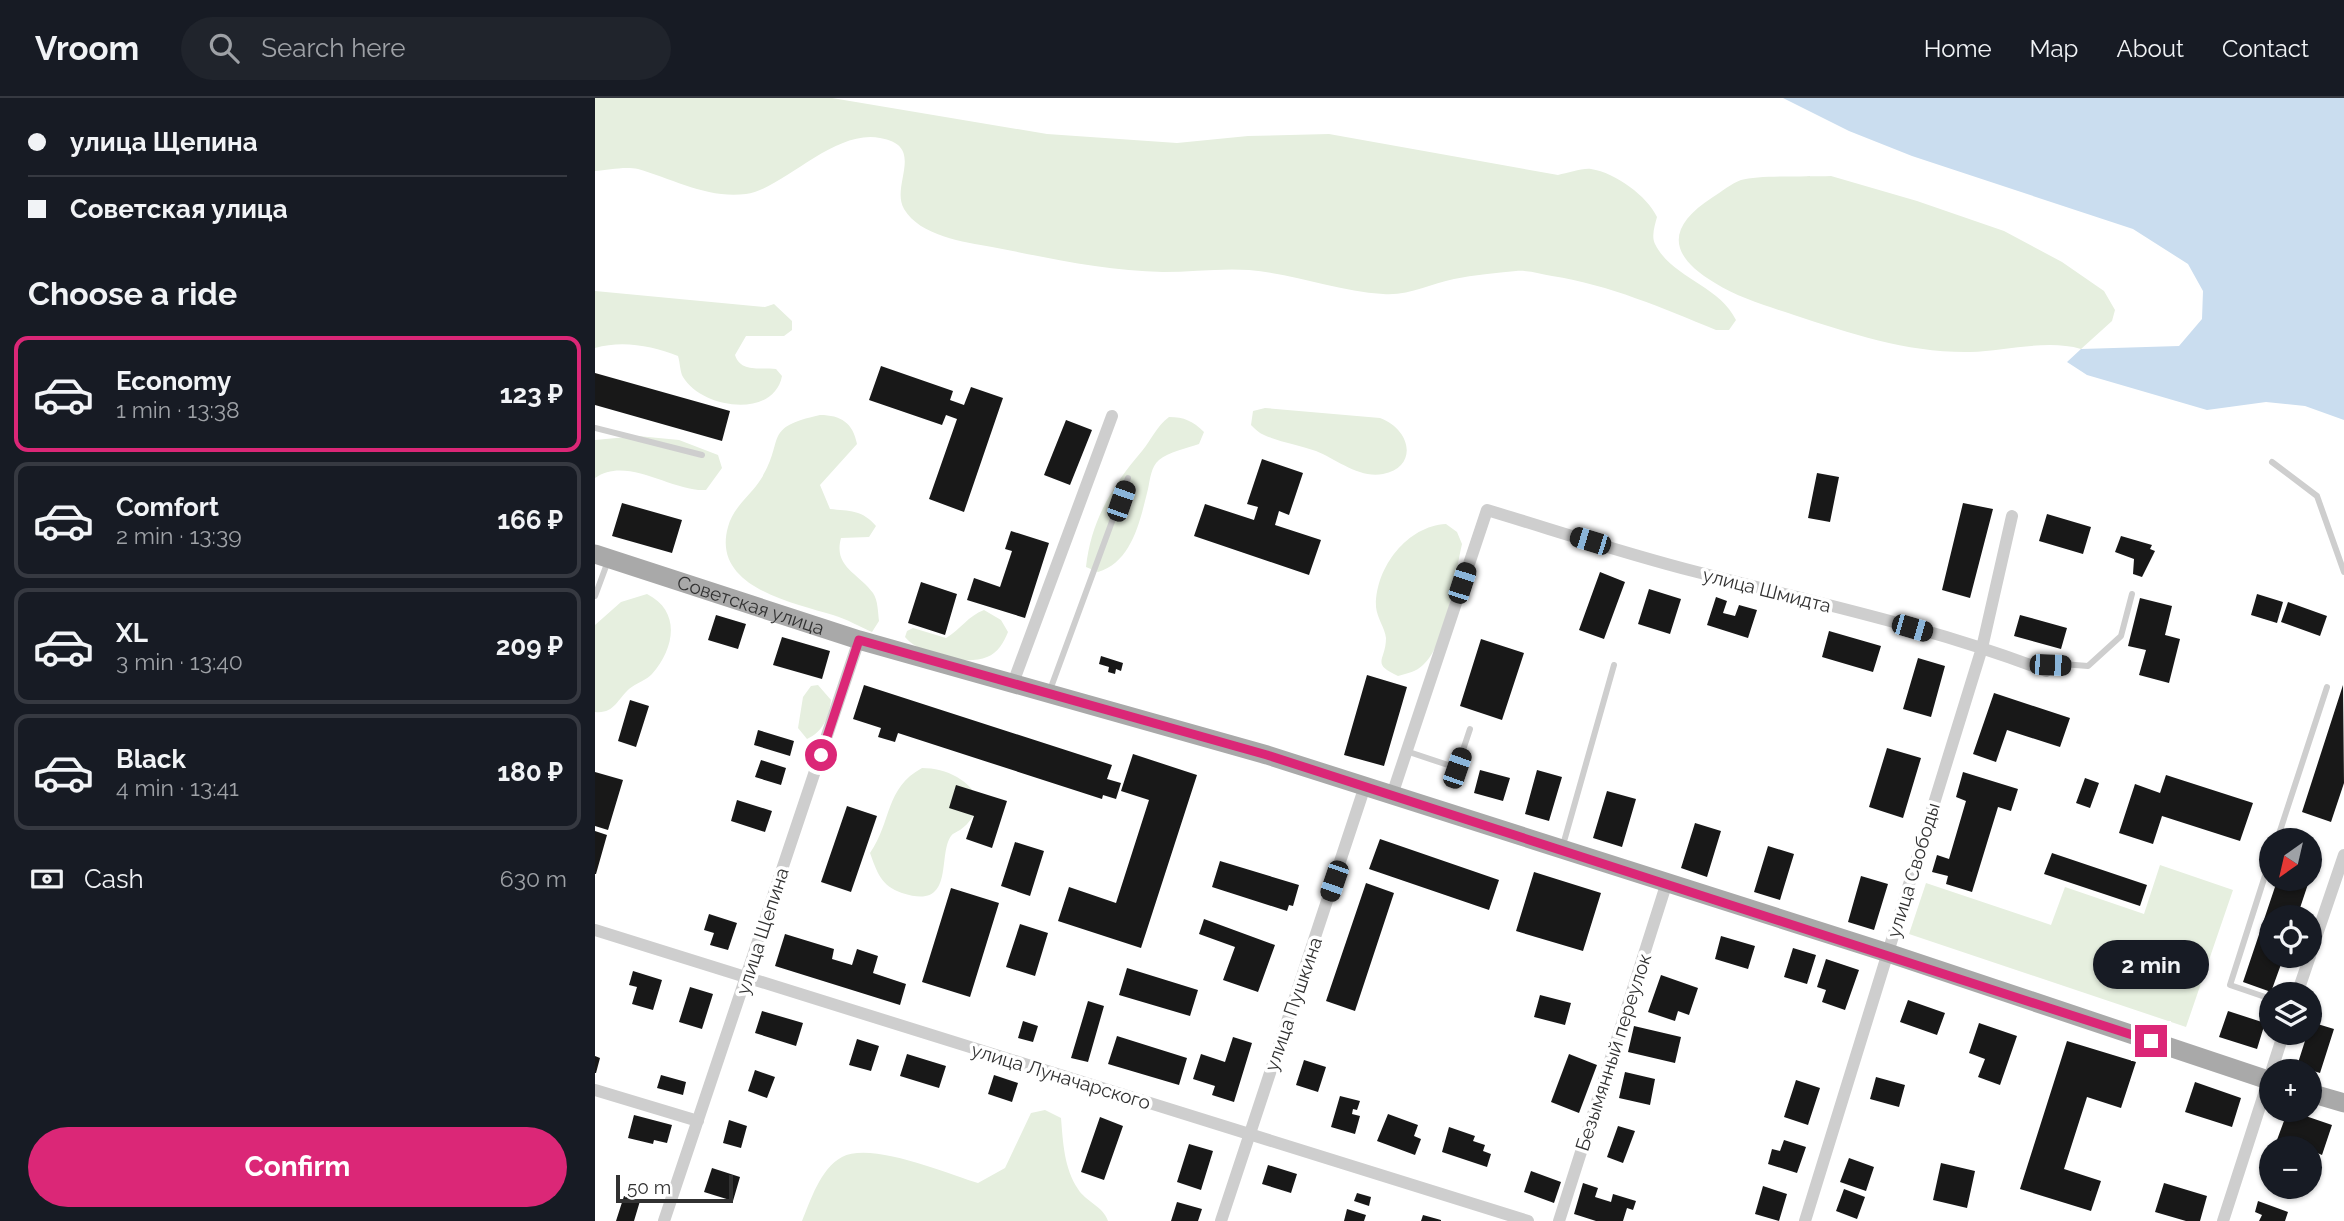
<!DOCTYPE html>
<meta charset="utf-8">
<style>
:root{--surface:#171b24;--page:#20242c;--text:#f1f3f6;--muted:#9ea1a6;--line:#363941;--accent:#db2777}
body{margin:0;font-family:Raleway,sans-serif;background:var(--page);color:var(--text);height:100vh;display:flex;flex-direction:column;font-size:26px;white-space:nowrap}
*{box-sizing:border-box;margin:0}
p{font-size:23px;color:var(--muted)}
.icon{flex:none;width:38px;height:38px;fill:none;stroke:currentColor;stroke-width:2;stroke-linecap:round;stroke-linejoin:round}
.map{position:relative;flex:1;overflow:hidden}
.panel{display:flex;flex-direction:column;background:var(--surface);width:595px}
.panel>*{flex:none}
.banner{display:grid;align-content:center;height:154px;padding:0 28px;background:var(--surface)}
.needle{width:46px;rotate:214deg}
.buttons{position:absolute;left:1664px;top:730px;display:grid;gap:14px}
.buttons a{display:grid;place-items:center;width:63px;height:63px;border-radius:50%;background:var(--surface);box-shadow:0 2px 5px #0004;font-size:35px}
.scale{position:absolute;left:21px;bottom:18px;width:117px;box-sizing:border-box;padding-left:7px;border:4px solid #313131;border-top:0;font-size:19px;line-height:24px;white-space:nowrap;color:#313131;-webkit-text-stroke:5px #fff;paint-order:stroke}
.end{position:absolute;width:32px;height:32px;margin:-16px;border:9px solid #db2777;background:#fff;box-shadow:0 0 0 4px #fff}
.from{border-radius:50%}
.bubble{position:absolute;height:49px;border-radius:24px;background:var(--surface);box-shadow:0 2px 5px #0004;font-size:23px;font-weight:700;line-height:49px;text-align:center}
.car{position:absolute;width:21px;height:42px;margin:-21px -10px;border-radius:9px;box-shadow:0 0 5px 2px #0007;background:linear-gradient(#222 24%,#8ab4d8 0 40%,#222 0 76%,#8ab4d8 0 86%,#222 0)}
.banner b{display:flex;align-items:center;gap:24px;height:66px;font-size:26px}
.banner b+b{border-top:2px solid var(--line)}
.banner i{width:18px;height:18px;background:var(--text)}
ul{padding:0;list-style:none}
li{display:flex;align-items:center;gap:21px;height:116px;margin:0 14px 10px;padding:0 14px;border:4px solid var(--line);border-radius:14px}
li div{flex:1}
li b{display:block;font-size:26px}
li em{font-style:normal;font-weight:700}
li.on{border-color:var(--accent)}
li>.icon{width:63px;height:63px;stroke-width:1.5}
h2{padding:0 28px;font-size:32px;line-height:84px}
.pay{display:flex;align-items:center;gap:18px;height:77px;padding:0 28px;font-size:26px}
.pay p{margin-inline-start:auto}
.cta{display:flex;gap:14px;margin-top:auto;padding:14px 28px}
.cta a{flex:1;height:80px;border-radius:42px;background:var(--accent);color:#fff;font-size:28px;font-weight:700;line-height:80px;text-align:center}
header{display:flex;align-items:center;gap:42px;box-sizing:border-box;height:98px;padding:0 35px;background:var(--surface);border-bottom:2px solid var(--line)}
header strong{font-size:33px}
nav{display:flex;gap:38px;margin-inline-start:auto;font-size:24px}
.search{width:490px;height:63px;background:var(--page);display:flex;align-items:center;gap:18px;box-sizing:border-box;padding:0 24px;border-radius:38px;color:var(--muted);font-size:26px}
main{display:flex;flex:1;min-height:0}
.map>svg:first-child{display:block}
.green{fill:#e6efdf}
.water{fill:#caddef}
.building{fill:#181818}
.lines{fill:none;stroke-linecap:round;stroke-linejoin:round}
.lane{stroke:#cecece;stroke-width:6}
.street{stroke:#cecece;stroke-width:12}
.primary{stroke:#a9a9a9;stroke-width:19}
.route{stroke:#db2777;stroke-width:9}
.labels{text-anchor:middle;dominant-baseline:central;stroke-width:7;stroke-linejoin:round;paint-order:stroke}
.street-label{font-size:19px;fill:#313131;stroke:#fff}
</style>
<header>
<strong>Vroom</strong>
<div class="search"><svg class="icon" aria-label="search" viewBox="0 0 24 24"><circle cx="10" cy="10" r="6"/><path d="M15 15l6 6"/></svg>Search here</div>
<nav><a>Home</a><a>Map</a><a>About</a><a>Contact</a></nav>
</header>
<main>
<section class="panel">
<div class="banner">
<b><i class="from"></i>улица Щепина</b>
<b><i></i>Советская улица</b>
</div>
<h2>Choose a ride</h2>
<ul>
<li class="on"><svg class="icon" aria-label="car" viewBox="0 0 24 24"><path d="M5 17H2v-5l4-1 3-4h7l3 4 3 1v5h-3M9 17h6M6 11h13"/><circle cx="7" cy="17" r="2"/><circle cx="17" cy="17" r="2"/></svg><div><b>Economy</b><p>1 min · 13:38</p></div><em>123 ₽</em></li>
<li><svg class="icon" aria-label="car" viewBox="0 0 24 24"><path d="M5 17H2v-5l4-1 3-4h7l3 4 3 1v5h-3M9 17h6M6 11h13"/><circle cx="7" cy="17" r="2"/><circle cx="17" cy="17" r="2"/></svg><div><b>Comfort</b><p>2 min · 13:39</p></div><em>166 ₽</em></li>
<li><svg class="icon" aria-label="car" viewBox="0 0 24 24"><path d="M5 17H2v-5l4-1 3-4h7l3 4 3 1v5h-3M9 17h6M6 11h13"/><circle cx="7" cy="17" r="2"/><circle cx="17" cy="17" r="2"/></svg><div><b>XL</b><p>3 min · 13:40</p></div><em>209 ₽</em></li>
<li><svg class="icon" aria-label="car" viewBox="0 0 24 24"><path d="M5 17H2v-5l4-1 3-4h7l3 4 3 1v5h-3M9 17h6M6 11h13"/><circle cx="7" cy="17" r="2"/><circle cx="17" cy="17" r="2"/></svg><div><b>Black</b><p>4 min · 13:41</p></div><em>180 ₽</em></li>
</ul>
<div class="pay"><svg class="icon" aria-label="cash" viewBox="0 0 24 24"><path d="M3 7h18v10H3z"/><circle cx="12" cy="12" r="2"/></svg>Cash<p>630 m</p></div>
<div class="cta"><a>Confirm</a></div>
</section>
<div class="map">
<svg width="1749" height="1123" viewBox="0 0 1749 1123">
<rect width="100%" height="100%" fill="#fff"/>
<path class="green" d="M0,0H237L452,36L582,45L653,38L734,36L963,77C973,75 987,70 996,71C1021,75 1052,98 1062,119C1060,127 1056,138 1060,146C1077,180 1124,187 1141,222L1134,232H1121C1067,210 1015,187 957,178C946,176 933,172 921,173C901,175 879,177 859,181C835,186 814,198 788,196C742,193 699,176 654,172C626,170 596,174 568,174C510,173 454,160 397,149C369,144 325,138 309,111C295,87 332,48 285,40C239,31 188,91 151,96C113,101 78,81 43,71C30,68 13,72 0,73Z
M1236,78L1322,103L1409,133L1467,164L1509,193L1520,212L1517,223L1486,251C1452,241 1411,253 1375,254C1313,255 1257,236 1199,217C1172,208 1144,200 1120,185C1071,156 1073,128 1118,99C1126,94 1137,85 1146,82C1165,77 1213,79 1236,78Z
M0,193L170,209L179,206L197,223V232L189,238H151L140,257C146,275 164,269 181,271L187,278C179,321 107,311 88,279C85,274 85,264 83,258C57,248 28,242 0,250Z
M670,310L785,320C817,332 823,369 788,376C765,381 741,361 721,353C704,347 685,344 669,337C664,335 660,331 656,327L658,313Z
M225,317C246,317 258,325 262,346L225,387L235,411C254,413 268,412 281,428L274,439L246,440C238,469 264,475 278,495C283,502 283,515 284,523L277,534C265,529 252,521 238,517C198,505 116,489 133,429C138,409 156,397 166,381C191,341 166,330 225,317Z
M574,319C589,319 598,323 609,334L604,346C593,350 573,354 564,362C556,369 555,381 553,391C545,423 537,464 503,474L491,469C496,423 517,388 547,353C557,341 561,329 574,319Z
M43,338L84,342L123,357L127,370L111,392C77,394 32,357 0,380V342Z
M851,426L862,434L867,446C860,476 851,548 828,567C821,574 813,575 803,578C775,565 791,563 791,540C790,530 782,520 781,509C780,470 812,428 851,426Z
M52,496C86,513 80,550 57,576C52,582 41,585 34,591C22,602 19,616 0,614V527L26,504Z
M389,512L406,522L413,534C409,544 403,555 392,559C370,568 325,557 310,539L312,533L318,530L351,540C366,531 373,518 389,512Z
M223,587L236,602C234,619 228,634 212,641L203,630L208,599L216,588Z
M327,670C351,670 377,682 385,706C380,716 375,725 365,732C362,734 358,735 356,738C342,758 361,813 307,795C286,788 282,774 275,755C297,723 290,690 327,670Z
M1565,767L1638,792L1591,929L1314,836L1331,785L1456,827L1470,789L1549,816Z
M450,1012L466,1020C468,1044 469,1070 483,1091C490,1103 508,1108 513,1123H207C216,1102 225,1071 247,1059C276,1043 353,1076 383,1085L410,1070L436,1015Z"/>
<path class="water" d="M1188,0H1749V322L1710,308L1671,304L1612,312L1492,277L1472,264L1486,251L1584,248L1607,221L1608,193L1593,166L1538,131L1317,58L1254,33Z"/>
<path class="building" d="M286,268L358,293L355,302L369,307L376,289L408,300L369,414L334,401L362,321L351,317L347,327L274,302Z
M0,275L135,313L127,343L0,307Z
M471,322L497,332L475,387L449,377Z
M667,361L708,375L694,417L684,413L680,427L726,442L714,477L599,438L610,406L659,422L663,409L652,406Z
M1222,375L1244,379L1235,424L1213,420Z
M27,405L87,422L77,455L17,438Z
M1368,405L1398,411L1375,500L1347,492Z
M1452,416L1496,429L1488,456L1444,443Z
M416,433L454,445L430,520L372,502L379,480L405,489L417,453L410,451Z
M1526,438L1557,447L1555,451L1560,453L1547,479L1538,476L1539,461L1520,454Z
M1005,474L1030,484L1009,541L984,532Z
M326,484L362,496L350,537L313,525Z
M1054,491L1086,501L1075,536L1043,526Z
M1662,496L1688,504L1682,525L1656,517Z
M1121,499L1132,503L1128,515L1140,518L1144,507L1162,512L1153,540L1112,527Z
M1545,500L1577,508L1570,537L1585,541L1574,585L1544,577L1551,552L1533,548Z
M1693,504L1732,518L1725,538L1686,524Z
M121,517L151,526L143,551L113,542Z
M1425,517L1472,530L1466,551L1419,538Z
M1234,533L1286,548L1278,574L1227,559Z
M187,539L235,553L227,581L178,567Z
M886,541L929,555L907,622L865,608Z
M506,558L528,565L526,573L521,571L520,576L513,574L514,569L504,566Z
M1323,560L1350,568L1336,619L1308,611Z
M772,577L812,589L789,668L749,657Z
M269,587L517,667L512,681L526,685L521,701L508,697L507,701L303,635L300,644L283,639L286,630L258,621Z
M1748,587L1749,685L1736,724L1707,714Z
M1399,595L1475,620L1465,649L1412,632L1401,664L1378,656Z
M35,602L54,608L41,649L23,643Z
M163,632L199,643L195,658L159,647Z
M1292,650L1326,660L1308,720L1274,709Z
M538,656L602,677L546,850L463,823L474,789L521,805L554,702L526,693Z
M166,662L191,670L186,687L160,679Z
M885,672L915,680L908,703L879,695Z
M942,672L967,679L954,723L930,716Z
M0,674L28,682L13,732L0,728Z
M1368,674L1423,691L1416,713L1403,709L1377,794L1351,786L1353,778L1337,774L1342,757L1354,761L1371,703L1361,699Z
M1571,677L1658,705L1645,743L1567,718L1558,746L1524,735L1540,686L1565,695Z
M1490,680L1504,685L1495,710L1481,705Z
M361,687L412,703L397,750L371,741L379,718L354,710Z
M1012,693L1041,701L1027,749L998,740Z
M142,702L177,713L170,734L136,723Z
M252,708L282,718L256,794L226,784Z
M1100,725L1126,733L1112,779L1086,770Z
M0,733L12,737L1,776H0Z
M785,741L904,782L894,812L774,771Z
M420,744L449,753L435,798L406,788Z
M1715,747L1725,751L1715,779Z
M1173,748L1199,756L1185,802L1159,794Z
M1457,755L1552,787L1545,808L1449,776Z
M625,763L704,787L698,808L694,807L692,813L617,789Z
M939,774L1006,795L988,853L921,833Z
M1266,778L1293,786L1279,832L1253,824Z
M1683,780H1715L1702,819H1676V858H1689L1676,894L1648,884Z
M771,785L799,795L760,913L731,903Z
M356,790L404,805L375,899L327,884Z
M114,816L142,825L133,852L115,847L119,835L109,832Z
M609,821L680,847L663,894L628,882L640,849L604,836Z
M425,826L453,835L440,878L411,869Z
M190,836L239,851L237,861L257,867L262,851L283,858L278,875L311,886L305,907L180,868Z
M1126,838L1160,848L1153,871L1120,861Z
M1198,850L1221,857L1212,886L1189,879Z
M1231,861L1264,872L1250,912L1227,904L1231,892L1222,889Z
M532,870L603,892L595,918L524,897Z
M38,873L67,882L58,912L37,906L42,889L34,887Z
M1066,877L1103,890L1094,917L1083,913L1080,923L1053,914Z
M95,889L118,896L107,931L84,924Z
M945,897L976,905L970,927L939,919Z
M1313,902L1350,915L1342,937L1305,924Z
M493,903L509,908L493,964L476,960Z
M167,913L208,925L201,948L160,935Z
M1633,913L1670,925L1662,951L1624,939Z
M428,923L443,928L438,944L423,940Z
M1716,924L1739,931L1725,975L1702,968Z
M1384,925L1422,938L1405,987L1383,979L1390,961L1374,955Z
M1039,928L1086,939L1080,965L1033,954Z
M522,938L592,960L584,987L513,966Z
M638,939L657,945L639,1004L617,997L620,988L598,981L606,956L630,964Z
M262,941L284,948L276,973L254,967Z
M1472,943L1541,964L1526,1010L1492,999L1469,1071L1506,1083L1496,1113L1425,1091Z
M312,956L351,968L344,990L305,978Z
M974,956L1002,967L984,1015L956,1004Z
M0,958L5,960L1,975H0Z
M709,962L731,969L723,994L701,987Z
M160,972L180,979L172,1000L153,993Z
M1030,974L1060,981L1055,1007L1024,1000Z
M66,977L91,984L88,997L62,990Z
M399,977L423,985L417,1004L393,996Z
M1281,979L1310,987L1304,1009L1275,1001Z
M1201,982L1225,990L1213,1027L1189,1019Z
M1600,984L1646,1000L1637,1029L1590,1014Z
M745,998L765,1003L762,1012L758,1011L757,1016L765,1018L760,1036L736,1029Z
M1693,1012L1737,1027L1727,1057L1720,1054L1715,1067V1050H1679Z
M793,1016L823,1027L819,1038L826,1041L820,1057L782,1043Z
M39,1017L77,1027L72,1045L59,1042L58,1046L33,1040Z
M505,1019L528,1028L509,1082L486,1074Z
M134,1022L152,1028L146,1050L128,1045Z
M1023,1028L1040,1033L1028,1065L1012,1059Z
M854,1029L880,1038L878,1043L890,1047L888,1053L896,1056L892,1069L847,1054Z
M1189,1042L1211,1049L1202,1075L1173,1066L1177,1051L1185,1053Z
M594,1046L618,1053L606,1092L582,1084Z
M1254,1060L1279,1069L1271,1093L1245,1084Z
M1346,1065L1380,1073L1372,1110L1338,1102Z
M673,1067L702,1076L696,1095L667,1086Z
M117,1070L145,1079L138,1103L109,1094Z
M936,1073L966,1084L959,1105L929,1094Z
M988,1085L1003,1090L1000,1099L1016,1104L1018,1096L1041,1103L1038,1112L1032,1110L1028,1123H1001L979,1116Z
M1569,1085L1612,1098L1605,1123H1591L1560,1114Z
M1168,1088L1192,1096L1184,1123L1160,1116Z
M1249,1091L1270,1099L1262,1121L1241,1113Z
M762,1095L776,1099L774,1108L759,1103Z
M29,1098L45,1103L39,1123H21Z
M1663,1103L1693,1114L1690,1123H1664L1667,1117L1660,1114Z
M582,1104L607,1111L603,1123H576Z
M752,1111L771,1117L769,1123H749Z
M828,1117L846,1122V1123H826Z"/>
<g class="lines">
<path class="lane" d="M0,330L107,357
M1677,364L1722,398L1749,474
M0,498L13,463
M1441,564L1493,568L1526,538L1537,496
M455,592L533,380
M811,653L862,670L875,631
M1682,742L1732,589
M968,747L1019,567
M1676,759L1635,887L1676,901"/>
<path class="street" d="M418,585L517,318
M797,697L892,412C962,433 1031,456 1102,474C1218,504 1338,529 1451,573
M0,832L933,1123
M1715,857L1749,757
M1702,896L1715,858
M0,992L103,1023
M69,1123L264,542
M626,1123L770,688
M964,1123L1072,784
M1210,1123L1387,550L1417,418
M1628,1123L1689,934"/>
<g class="primary">
<path id="s1" d="M0,456L264,542L672,657L1293,855L1676,983"/>
<path d="M1715,995L1749,1005"/>
</g>
</g>
<g class="lines">
<path class="route" d="M226,657L264,542L672,657L1556,943"/>
</g>
<g class="labels">
<g class="street-label">
<text transform="translate(1172 492) rotate(14)">улица Шмидта</text>
<text stroke="none"><textPath href="#s1" startOffset="164">Советская улица</textPath></text>
<text transform="translate(1318 772) rotate(-73)">улица Свободы</text>
<text transform="translate(167 833) rotate(-72)">улица Щепина</text>
<text transform="translate(698 906) rotate(-71)">улица Пушкина</text>
<text transform="translate(1018 954) rotate(-72)">Безымянный переулок</text>
<text transform="translate(466 978) rotate(17)">улица Луначарского</text>
</g>
</g>
</svg>
<div class="buttons">
<a><svg class="needle" viewBox="-14 -14 28 28"><path d="M0-13l5 13h-10z" fill="#e53935"/><path d="M0 13l5-13h-10z" fill="#9ea1a6"/></svg></a>
<a><svg class="icon" aria-label="locate" viewBox="0 0 24 24"><circle cx="12" cy="12" r="6"/><path d="M12 2v4M12 18v4M2 12h4M18 12h4"/></svg></a>
<a><svg class="icon" aria-label="layers" viewBox="0 0 24 24"><path d="M12 4l9 5-9 5-9-5zM3 14l9 5 9-5"/></svg></a>
<a>+</a>
<a>−</a>
</div>
<div class="scale">50 m</div>
<i class="end from" style="left:226px;top:657px"></i>
<i class="end" style="left:1556px;top:943px"></i>
<div class="bubble" style="left:1498px;top:842px;width:116px">2 min</div>
<i class="car" style="left:526px;top:403px;rotate:19deg"></i>
<i class="car" style="left:995px;top:443px;rotate:287deg"></i>
<i class="car" style="left:867px;top:485px;rotate:18deg"></i>
<i class="car" style="left:1317px;top:530px;rotate:106deg"></i>
<i class="car" style="left:1455px;top:567px;rotate:92deg"></i>
<i class="car" style="left:862px;top:670px;rotate:19deg"></i>
<i class="car" style="left:739px;top:783px;rotate:199deg"></i>
</div>
</main>
